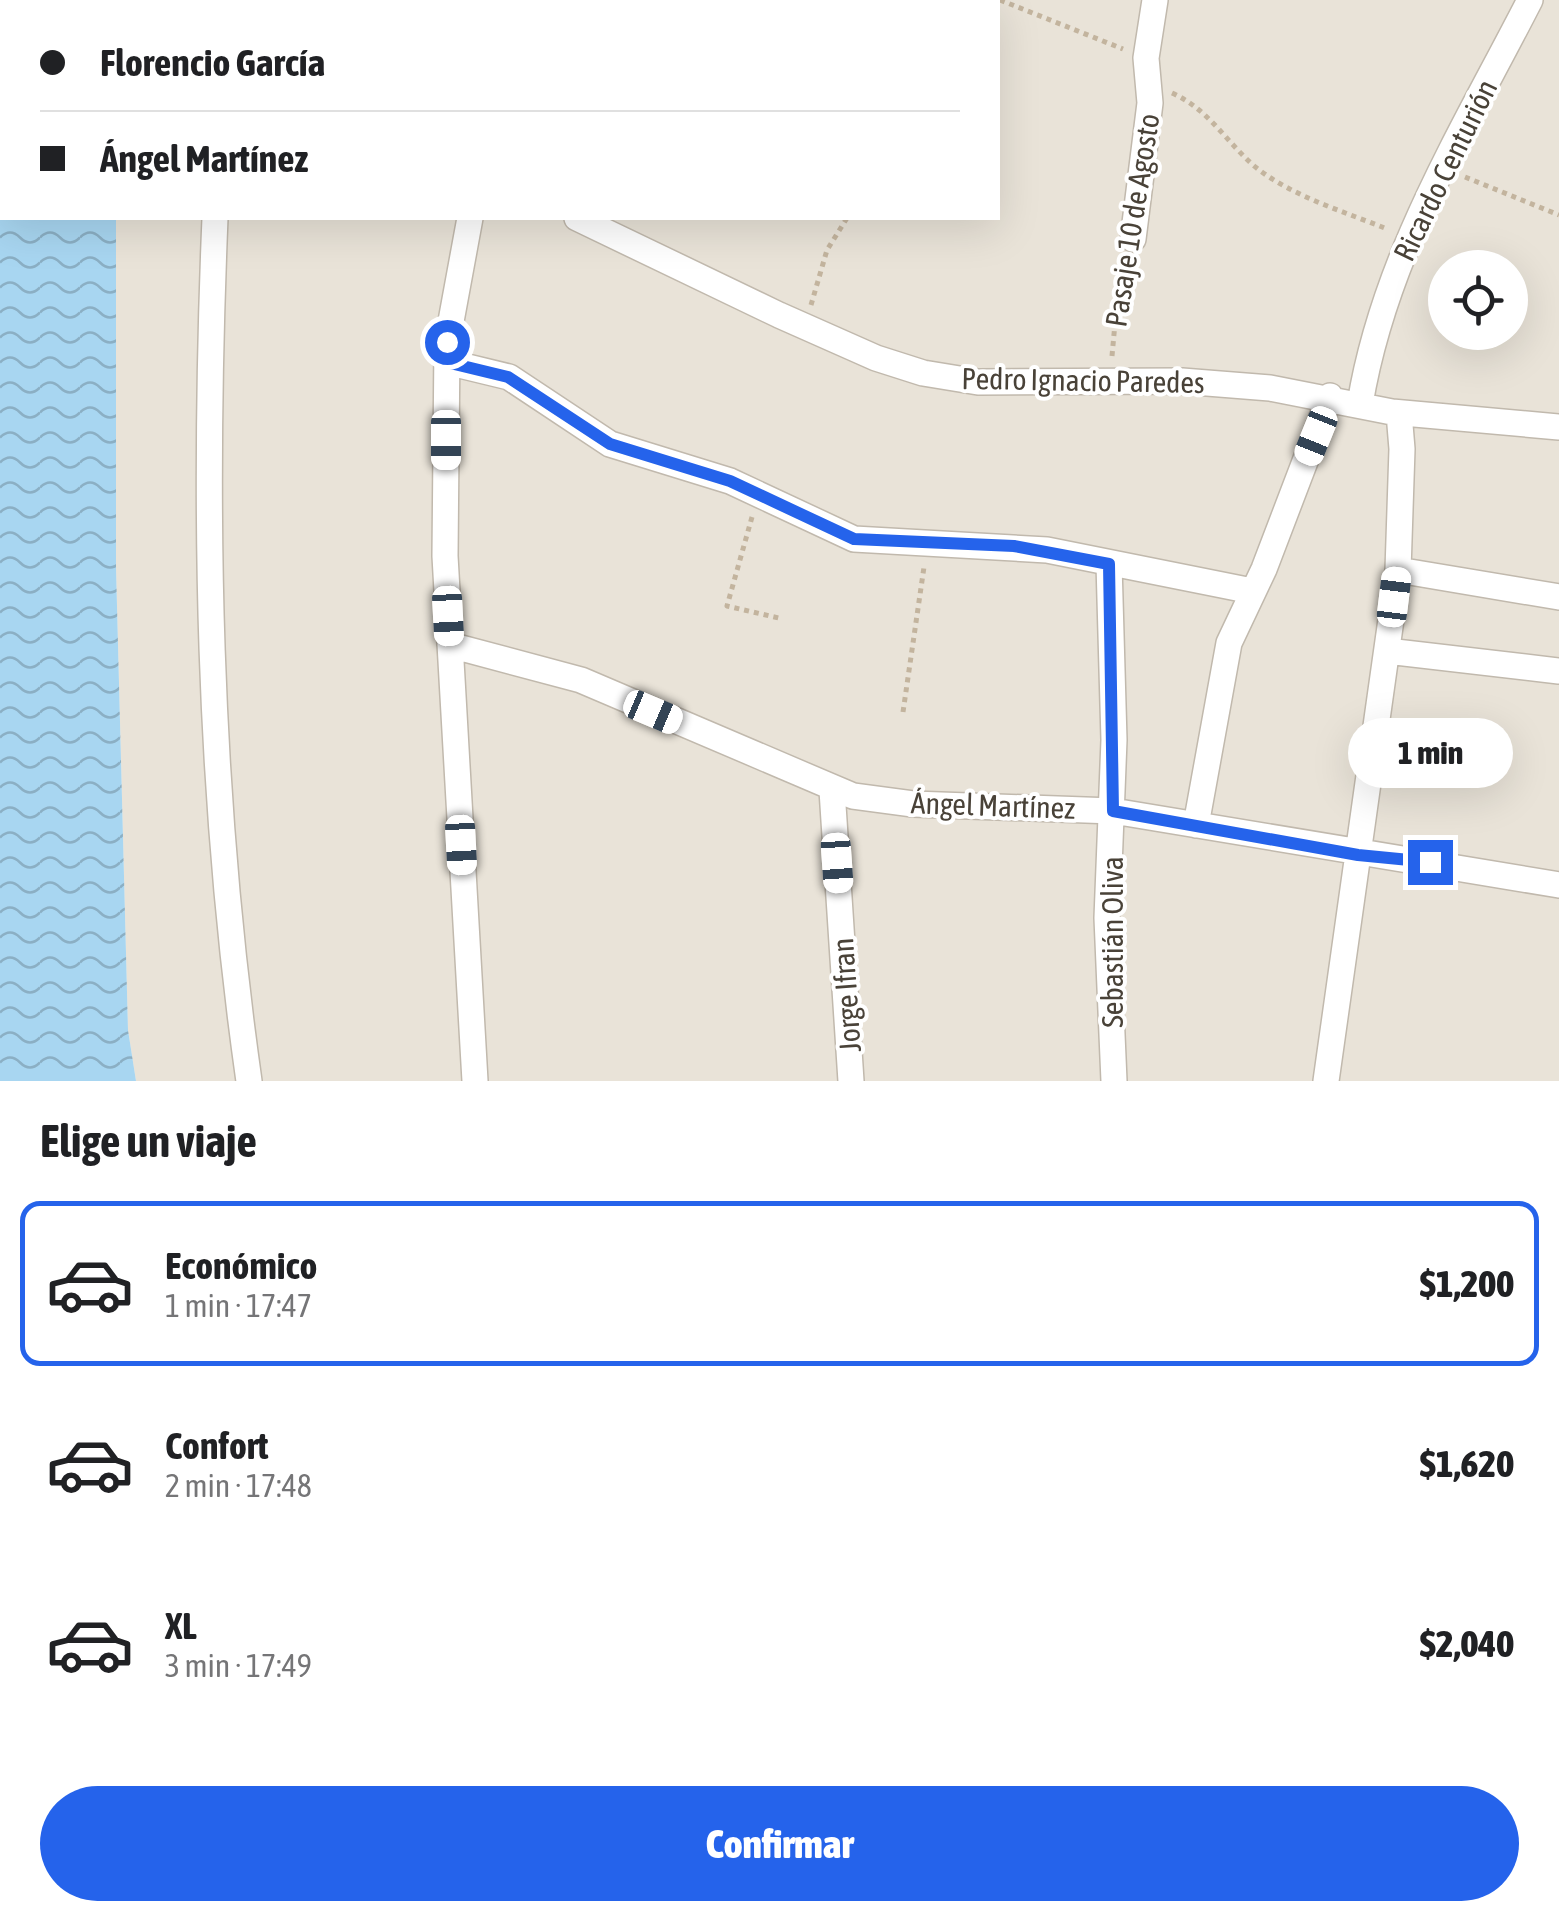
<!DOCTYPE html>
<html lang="es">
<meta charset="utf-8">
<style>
:root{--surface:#fff;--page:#f2f2f2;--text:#202124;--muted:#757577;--line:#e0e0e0;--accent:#2563eb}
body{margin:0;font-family:"Asap Condensed",sans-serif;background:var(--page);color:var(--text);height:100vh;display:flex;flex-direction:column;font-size:38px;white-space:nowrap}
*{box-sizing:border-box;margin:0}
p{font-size:32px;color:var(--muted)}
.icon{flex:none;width:55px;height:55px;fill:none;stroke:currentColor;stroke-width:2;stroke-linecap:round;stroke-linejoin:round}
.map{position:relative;height:1081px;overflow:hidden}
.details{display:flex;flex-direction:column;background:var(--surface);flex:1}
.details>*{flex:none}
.guide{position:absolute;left:0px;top:0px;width:1000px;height:220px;box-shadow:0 10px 40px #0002;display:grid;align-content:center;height:220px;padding:0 40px;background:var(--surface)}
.buttons{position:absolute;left:1428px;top:250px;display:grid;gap:20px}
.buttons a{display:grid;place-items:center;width:100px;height:100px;border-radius:50%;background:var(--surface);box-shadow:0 10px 40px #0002;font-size:50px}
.end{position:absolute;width:45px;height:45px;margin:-22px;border:12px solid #2563eb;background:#fff;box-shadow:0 0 0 5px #fff}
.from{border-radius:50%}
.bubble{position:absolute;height:70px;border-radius:35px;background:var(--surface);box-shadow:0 10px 40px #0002;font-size:32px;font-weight:800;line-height:70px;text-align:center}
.car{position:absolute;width:30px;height:60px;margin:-30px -15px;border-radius:12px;box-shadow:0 0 8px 2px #0007;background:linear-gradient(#fff 24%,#345 0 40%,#fff 0 76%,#345 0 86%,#fff 0)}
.guide b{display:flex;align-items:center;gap:35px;height:95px;font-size:38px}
.guide b+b{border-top:2px solid var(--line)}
.guide i{width:25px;height:25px;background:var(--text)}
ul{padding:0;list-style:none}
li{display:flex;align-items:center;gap:30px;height:165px;margin:0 20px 15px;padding:0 20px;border:5px solid transparent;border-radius:20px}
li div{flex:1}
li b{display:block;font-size:38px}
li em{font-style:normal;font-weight:800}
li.on{border-color:var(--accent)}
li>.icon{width:90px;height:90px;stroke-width:1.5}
h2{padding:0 40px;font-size:45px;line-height:120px}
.button{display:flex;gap:20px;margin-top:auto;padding:20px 40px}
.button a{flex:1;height:115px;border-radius:60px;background:var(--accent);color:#fff;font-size:40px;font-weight:800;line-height:115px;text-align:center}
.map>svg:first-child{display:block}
.residential{fill:#e9e3d8;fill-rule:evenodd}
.water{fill:url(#water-waves)}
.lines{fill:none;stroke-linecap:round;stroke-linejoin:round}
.minor-casing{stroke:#c1b9ad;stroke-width:28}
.path{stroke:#c3b49e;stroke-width:5;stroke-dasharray:5 5;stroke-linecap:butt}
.minor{stroke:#fff;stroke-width:25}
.route{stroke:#2563eb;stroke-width:12}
.labels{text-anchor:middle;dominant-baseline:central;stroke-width:8;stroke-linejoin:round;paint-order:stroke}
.street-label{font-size:30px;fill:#494238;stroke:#fff}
</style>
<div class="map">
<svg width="1559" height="1081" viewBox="0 0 1559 1081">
<defs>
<pattern id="water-waves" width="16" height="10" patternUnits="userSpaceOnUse" patternTransform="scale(2.5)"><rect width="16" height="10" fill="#a8d6f1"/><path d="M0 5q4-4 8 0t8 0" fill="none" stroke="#8bafc4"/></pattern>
</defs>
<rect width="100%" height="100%" fill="#f5f2ea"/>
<path class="residential" d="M116,0H1559V1081H136L128,1030L116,567V218H998V2ZM1445,268H1510V332H1445Z"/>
<path class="water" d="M0,0H116L2,2V218H116V567L128,1030L136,1081H0Z"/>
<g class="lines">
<defs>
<path id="minor" d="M231,2V0
M508,2V0
M215,218C203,507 208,794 249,1081
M470,218L447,343L445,556L475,1081
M577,218L779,315L876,358L923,373L978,382L1182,381L1270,388L1392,412L1559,427
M1133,239L1150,103L1146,58L1155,0
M447,362L509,377L610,444L730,481L854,539L1047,550L1252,591
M1360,404C1384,257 1463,131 1530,0
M1109,564L1114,740L1107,918L1114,1081
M1398,570L1559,597
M450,645L581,680L853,796L913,804L1113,811L1559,885
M1387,651L1559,671
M832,790L851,1081
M1196,825L1229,643L1264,569L1330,396
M1326,1081L1398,570L1402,449L1399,413"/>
</defs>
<use href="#minor" class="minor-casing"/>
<path class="path" d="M622,0L630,2
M910,0L915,2
M1000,0L1123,49
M1172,93C1208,109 1225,140 1253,165C1290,196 1343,211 1387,229
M1465,177L1559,215
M811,305L827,250L847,218
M1112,356L1121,258
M752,517L727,606L783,619
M903,712L924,567"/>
<use href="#minor" class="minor"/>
</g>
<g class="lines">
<path class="route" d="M447,342L446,362L508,377L610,444L730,481L854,539L1014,546L1109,564L1113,811L1358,855L1430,862"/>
</g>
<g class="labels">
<g class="street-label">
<text transform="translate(1445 170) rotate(-64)">Ricardo Centurión</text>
<text transform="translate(1132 220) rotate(-81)">Pasaje 10 de Agosto</text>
<text transform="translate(1083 380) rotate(1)">Pedro Ignacio Paredes</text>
<text transform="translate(993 805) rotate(2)">Ángel Martínez</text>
<text transform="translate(1112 942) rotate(-90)">Sebastián Oliva</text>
<text transform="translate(846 995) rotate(-94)">Jorge Ifran</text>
</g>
</g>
</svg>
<div class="buttons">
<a><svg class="icon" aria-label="locate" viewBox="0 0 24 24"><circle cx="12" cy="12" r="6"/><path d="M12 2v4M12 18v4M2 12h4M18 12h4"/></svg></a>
</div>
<i class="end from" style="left:447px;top:342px"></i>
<i class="end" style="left:1430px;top:862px"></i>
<div class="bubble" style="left:1348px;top:718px;width:165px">1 min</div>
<i class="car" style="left:1316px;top:436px;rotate:202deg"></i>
<i class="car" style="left:446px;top:440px;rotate:180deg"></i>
<i class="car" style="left:1394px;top:597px;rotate:7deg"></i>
<i class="car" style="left:448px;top:616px;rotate:177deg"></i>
<i class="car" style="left:653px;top:712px;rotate:113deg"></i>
<i class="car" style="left:461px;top:845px;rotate:177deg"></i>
<i class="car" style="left:837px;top:863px;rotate:176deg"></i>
<div class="guide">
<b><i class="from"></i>Florencio García</b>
<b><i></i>Ángel Martínez</b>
</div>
</div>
<section class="details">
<h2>Elige un viaje</h2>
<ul>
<li class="on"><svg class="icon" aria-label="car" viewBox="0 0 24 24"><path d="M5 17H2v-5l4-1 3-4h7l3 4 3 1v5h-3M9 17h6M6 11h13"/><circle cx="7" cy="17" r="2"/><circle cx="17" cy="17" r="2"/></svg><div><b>Económico</b><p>1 min · 17:47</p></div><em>$1,200</em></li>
<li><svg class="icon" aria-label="car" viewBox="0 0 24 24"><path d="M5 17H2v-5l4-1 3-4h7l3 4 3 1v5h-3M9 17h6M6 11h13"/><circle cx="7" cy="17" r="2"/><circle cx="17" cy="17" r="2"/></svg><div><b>Confort</b><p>2 min · 17:48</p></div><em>$1,620</em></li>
<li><svg class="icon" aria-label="car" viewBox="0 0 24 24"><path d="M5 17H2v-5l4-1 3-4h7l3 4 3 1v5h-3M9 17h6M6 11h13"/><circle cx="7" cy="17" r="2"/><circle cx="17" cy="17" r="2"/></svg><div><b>XL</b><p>3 min · 17:49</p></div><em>$2,040</em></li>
</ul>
<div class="button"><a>Confirmar</a></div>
</section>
